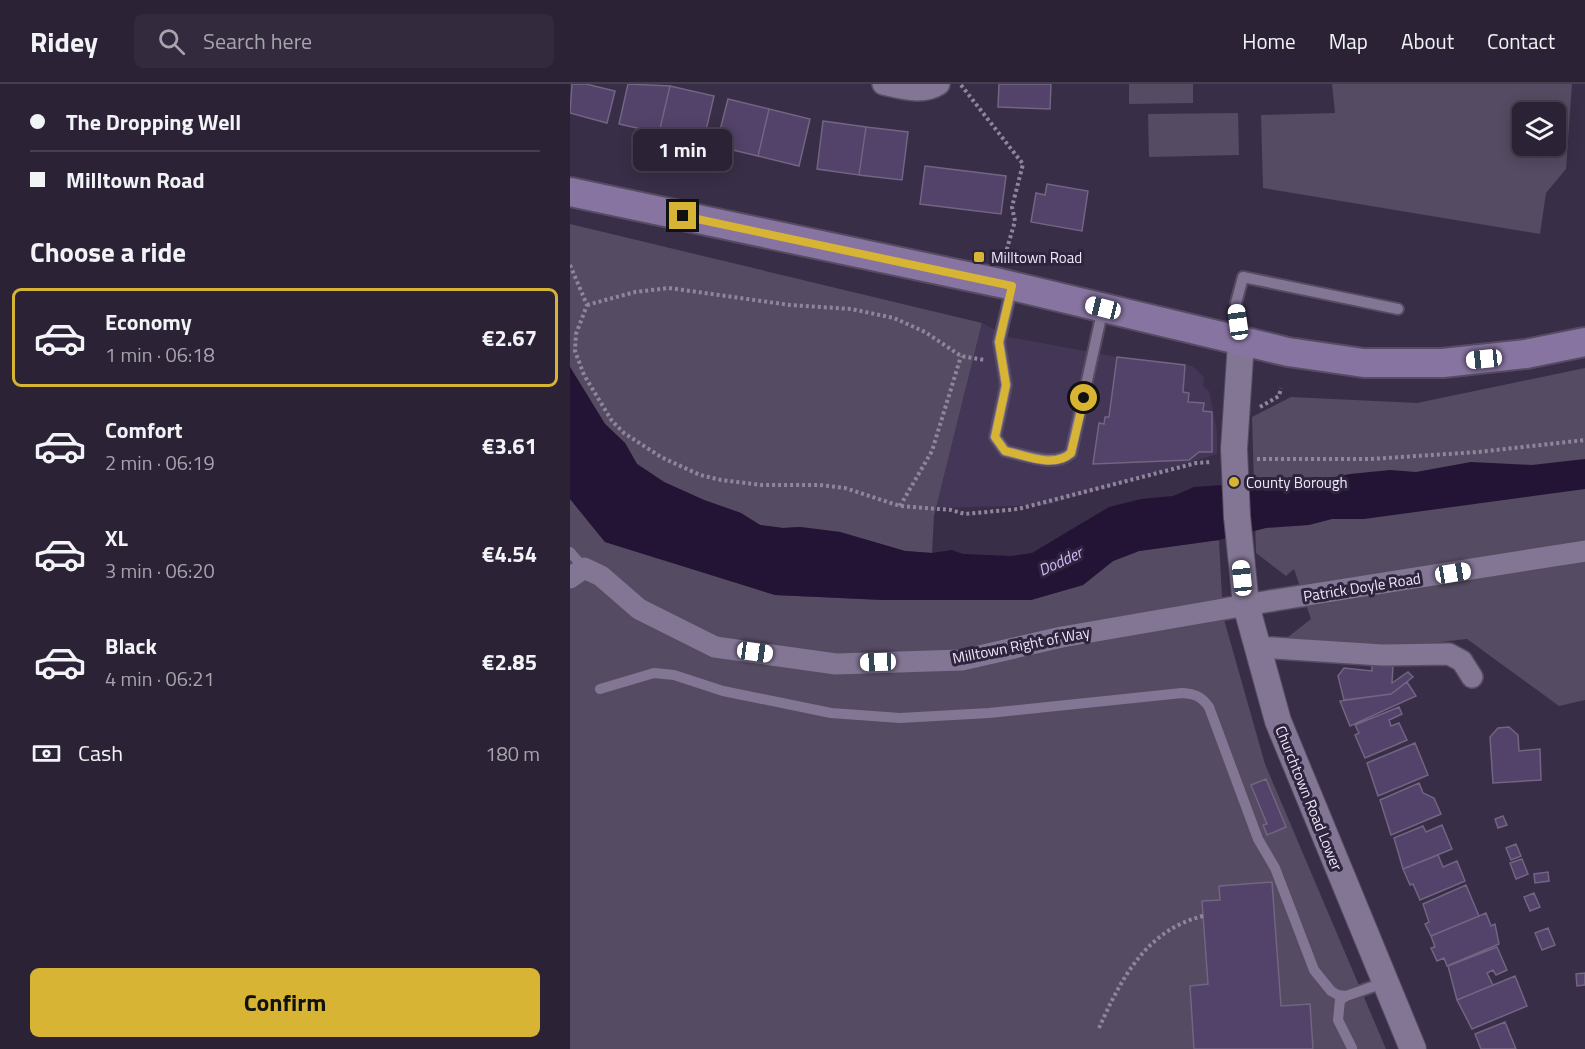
<!DOCTYPE html>
<meta charset="utf-8">
<style>
:root{--surface:#2b2235;--page:#332a3d;--text:#f1f3f6;--muted:#a6a4ad;--line:#473f50;--accent:#d7b434}
body{margin:0;font-family:"Titillium Web",sans-serif;background:var(--page);color:var(--text);height:100vh;display:flex;flex-direction:column;font-size:22px;white-space:nowrap}
*{box-sizing:border-box;margin:0}
p{font-size:20px;color:var(--muted)}
.icon{flex:none;width:33px;height:33px;fill:none;stroke:currentColor;stroke-width:2;stroke-linecap:round;stroke-linejoin:round}
.map{position:relative;flex:1;overflow:hidden}
.details{display:flex;flex-direction:column;background:var(--surface);width:570px}
.details>*{flex:none}
.top-card{display:grid;align-content:center;height:132px;padding:0 30px;background:var(--surface)}
.fabs{position:absolute;left:942px;top:18px;display:grid;gap:12px}
.fabs a{display:grid;place-items:center;width:54px;height:54px;border-radius:9px;background:var(--surface);box-shadow:0 3px 15px #0003,0 0 0 2px var(--line);font-size:30px}
.end{position:absolute;width:27px;height:27px;margin:-14px;border:8px solid #d7b434;background:#111;box-shadow:0 0 0 3px #111}
.from{border-radius:50%}
.bubble{position:absolute;height:42px;border-radius:9px;background:var(--surface);box-shadow:0 3px 15px #0003,0 0 0 2px var(--line);font-size:20px;font-weight:700;line-height:42px;text-align:center}
.car{position:absolute;width:18px;height:36px;margin:-18px -9px;border-radius:8px;box-shadow:0 0 4px 2px #0007;background:linear-gradient(#fff 24%,#345 0 40%,#fff 0 76%,#345 0 86%,#fff 0)}
.top-card b{display:flex;align-items:center;gap:21px;height:57px;font-size:22px}
.top-card b+b{border-top:2px solid var(--line)}
.top-card i{width:15px;height:15px;background:var(--text)}
ul{padding:0;list-style:none}
li{display:flex;align-items:center;gap:18px;height:99px;margin:0 12px 9px;padding:0 18px;border:3px solid transparent;border-radius:9px}
li div{flex:1}
li b{display:block;font-size:22px}
li em{font-style:normal;font-weight:700}
li.on{border-color:var(--accent)}
li>.icon{width:54px;height:54px;stroke-width:1.5}
h2{padding:0 30px;font-size:27px;line-height:72px}
.pay{display:flex;align-items:center;gap:15px;height:66px;padding:0 30px;font-size:22px}
.pay p{margin-inline-start:auto}
.cta{display:flex;gap:12px;margin-top:auto;padding:12px 30px}
.cta a{flex:1;height:69px;border-radius:9px;background:var(--accent);color:#111;font-size:24px;font-weight:700;line-height:69px;text-align:center}
header{display:flex;align-items:center;gap:36px;box-sizing:border-box;height:84px;padding:0 30px;background:var(--surface);border-bottom:2px solid var(--line)}
header strong{font-size:28px}
nav{display:flex;gap:33px;margin-inline-start:auto;font-size:21px}
.search{width:420px;height:54px;background:var(--page);display:flex;align-items:center;gap:15px;box-sizing:border-box;padding:0 21px;border-radius:9px;color:var(--muted);font-size:22px}
main{display:flex;flex:1;min-height:0}
.map>svg:first-child{display:block}
.built{fill:#433656}
.green{fill:#554b62;fill-rule:evenodd}
.water{fill:#231335}
.building{fill:#534269;stroke:#716582;stroke-width:1.5}
.lines{fill:none;stroke-linecap:round;stroke-linejoin:round}
.service-casing{stroke:#564c62;stroke-width:14}
.minor-casing{stroke:#564c62;stroke-width:24}
.tertiary-casing{stroke:#564c62;stroke-width:28}
.secondary-casing{stroke:#564c62;stroke-width:32}
.path{stroke:#8f869b;stroke-width:4;stroke-dasharray:3 3;stroke-linecap:butt}
.service{stroke:#827694;stroke-width:10}
.minor{stroke:#827694;stroke-width:21}
.tertiary{stroke:#827694;stroke-width:26}
.secondary{stroke:#8774a0;stroke-width:28}
.tertiary-bridge-casing{stroke:#564c62;stroke-width:28;stroke-linecap:butt}
.tertiary-bridge{stroke:#827694;stroke-width:26}
.route{stroke:#d7b434;stroke-width:8}
.poi-dot{fill:#d7b434;stroke:#2e243d;stroke-width:2}
.labels{text-anchor:middle;dominant-baseline:central;stroke-width:6;stroke-linejoin:round;paint-order:stroke}
.poi-label{font-size:15px;fill:#efe8f9;stroke:#2e243d;text-anchor:start}
.street-label{font-size:15px;fill:#efe8f9;stroke:#2e243d}
.water-label{font-size:16px;font-style:italic;fill:#d1b6f8;stroke:#2e243d}
</style>
<header>
<strong>Ridey</strong>
<div class="search"><svg class="icon" aria-label="search" viewBox="0 0 24 24"><circle cx="10" cy="10" r="6"/><path d="M15 15l6 6"/></svg>Search here</div>
<nav><a>Home</a><a>Map</a><a>About</a><a>Contact</a></nav>
</header>
<main>
<section class="details">
<div class="top-card">
<b><i class="from"></i>The Dropping Well</b>
<b><i></i>Milltown Road</b>
</div>
<h2>Choose a ride</h2>
<ul>
<li class="on"><svg class="icon" aria-label="car" viewBox="0 0 24 24"><path d="M5 17H2v-5l4-1 3-4h7l3 4 3 1v5h-3M9 17h6M6 11h13"/><circle cx="7" cy="17" r="2"/><circle cx="17" cy="17" r="2"/></svg><div><b>Economy</b><p>1 min · 06:18</p></div><em>€2.67</em></li>
<li><svg class="icon" aria-label="car" viewBox="0 0 24 24"><path d="M5 17H2v-5l4-1 3-4h7l3 4 3 1v5h-3M9 17h6M6 11h13"/><circle cx="7" cy="17" r="2"/><circle cx="17" cy="17" r="2"/></svg><div><b>Comfort</b><p>2 min · 06:19</p></div><em>€3.61</em></li>
<li><svg class="icon" aria-label="car" viewBox="0 0 24 24"><path d="M5 17H2v-5l4-1 3-4h7l3 4 3 1v5h-3M9 17h6M6 11h13"/><circle cx="7" cy="17" r="2"/><circle cx="17" cy="17" r="2"/></svg><div><b>XL</b><p>3 min · 06:20</p></div><em>€4.54</em></li>
<li><svg class="icon" aria-label="car" viewBox="0 0 24 24"><path d="M5 17H2v-5l4-1 3-4h7l3 4 3 1v5h-3M9 17h6M6 11h13"/><circle cx="7" cy="17" r="2"/><circle cx="17" cy="17" r="2"/></svg><div><b>Black</b><p>4 min · 06:21</p></div><em>€2.85</em></li>
</ul>
<div class="pay"><svg class="icon" aria-label="cash" viewBox="0 0 24 24"><path d="M3 7h18v10H3z"/><circle cx="12" cy="12" r="2"/></svg>Cash<p>180 m</p></div>
<div class="cta"><a>Confirm</a></div>
</section>
<div class="map">
<svg width="1015" height="965" viewBox="0 0 1015 965">
<rect width="100%" height="100%" fill="#392e47"/>
<path class="built" d="M412,239L439,253L547,273L622,282L634,293L633,302L639,307L647,348V370L478,421L366,424Z"/>
<path class="green" d="M559,0H623V19L559,20Z
M762,0H1002L996,85L976,109L970,150L693,104L691,31L765,29ZM952,28H986V62H952Z
M668,29L669,71L579,73L578,30Z
M0,140L412,239L364,432L362,469L335,467L270,448L230,443L213,444L190,441L171,429L134,416L94,398L67,380L55,359L35,340L0,283Z
M1015,284V616L989,622L897,555L833,562L713,557L741,535L724,485L716,492L686,469L682,333L721,313L847,319Z
M0,415L35,458L205,511L314,516H461L513,501L543,477L569,467L649,456L653,532L695,680L816,965H0Z"/>
<path class="water" d="M0,283L35,340L55,359L67,380L94,398L134,416L171,429L190,441L213,444L230,443L270,448L335,467L362,469L382,466L393,470L441,472L462,469L539,423L571,415L603,412L624,403L694,398H739L780,390L820,386L846,388L901,378L962,381L1015,375V405L794,435H762L739,441L696,444L649,456L569,467L543,477L513,501L461,516H314L205,511L35,458L0,415Z"/>
<path class="building" d="M2,0H16L45,7L37,39L0,29Z
M58,0L100,2L89,49L49,40Z
M429,0H481L480,25L428,23Z
M100,2L144,12L133,59L89,49Z
M158,15L199,25L188,72L146,62Z
M199,25L240,35L229,82L188,72Z
M253,37L296,43L289,91L247,85Z
M296,43L338,48L332,96L289,91Z
M355,82L436,92L431,130L350,120Z
M477,100L518,107L512,147L461,138L466,109L475,111Z
M547,273L615,281L613,308L619,309L618,318L634,319L633,327L642,328V368H629L619,376L523,380L529,339L534,340L535,333H539Z
M802,580L823,582L822,599L838,588L843,593L821,610L774,616L768,592L774,584L802,587Z
M837,598L846,612L780,642L770,617L821,610Z
M829,623L832,630L819,636L821,642L829,639L837,656L795,674L785,651L789,649L785,641Z
M939,643L948,651L949,667L970,665L971,696L923,699L920,653L928,644Z
M845,659L858,691L808,712L797,679Z
M696,695L716,743L697,751L693,741L697,740L681,701Z
M849,699L853,709L864,714L871,730L821,751L810,716Z
M933,732L937,741L928,744L925,735Z
M872,741L882,765L833,785L824,754L853,742L856,748Z
M946,760L951,772L941,776L936,764Z
M868,771L873,783L887,777L895,797L850,816L843,800L840,801L833,785Z
M952,775L958,790L946,795L940,779Z
M978,788L979,797L965,799L964,790Z
M702,798L711,922L740,920L743,965H624L620,902L638,900L632,817L650,816L649,802Z
M896,801L909,832L861,852L855,840L859,838L853,820Z
M964,809L970,823L960,827L954,813Z
M916,829L921,842L925,840L929,860L877,882L874,874L867,877L861,864L865,863L861,852Z
M978,844L985,861L972,866L965,849Z
M927,863L937,886L926,891L923,886L917,889L923,901L887,916L878,882Z
M1015,889V901L1007,902L1006,890Z
M945,892L957,922L902,945L887,916Z
M935,938L946,965H911L905,950Z"/>
<g class="lines">
<defs>
<path id="service" d="M442,203L429,258L436,301L425,353L435,367C455,371 484,384 501,369L533,224
M670,255L666,219L673,193L828,225
M0,468L14,484
M30,605L84,589L104,591L153,607L261,629L330,634L419,629L612,609C625,610 631,612 639,623L688,755L705,784L744,886L761,907L768,911L776,912L816,898
M776,912L770,916L768,936L782,964"/>
<path id="minor" d="M313,0C330,4 353,11 369,0
M0,494L14,484L31,492L69,525L145,563L266,580L392,576L492,553L706,516L1015,467
M687,563L812,571L879,570L892,577L902,593"/>
<path id="tertiary" d="M664,365L671,258
M667,432L676,521L708,637L843,965"/>
<path id="secondary" d="M0,108L430,199L718,268L794,279H873L956,270L1015,258"/>
</defs>
<use href="#service" class="service-casing"/>
<use href="#minor" class="minor-casing"/>
<use href="#tertiary" class="tertiary-casing"/>
<use href="#secondary" class="secondary-casing"/>
<path class="path" d="M391,1L453,80L442,123L445,137L434,175
M0,181L17,221L6,250L5,267L14,291L42,337L54,349L91,373L130,391L151,396L192,401H250L275,404L330,422L381,426L395,430L448,425L626,379L642,378
M17,221L65,208L99,204L220,221L281,225L324,234L355,248L391,272L415,276
M690,323L709,312L711,304
M687,375H801L908,368L1015,356
M330,422L362,367L391,272
M529,944C551,895 576,846 633,832"/>
<use href="#service" class="service"/>
<use href="#minor" class="minor"/>
<use href="#tertiary" class="tertiary"/>
<use href="#secondary" class="secondary"/>
<defs>
<path id="tertiary-bridge" d="M664,365L667,432"/>
</defs>
<use href="#tertiary-bridge" class="tertiary-bridge-casing"/>
<use href="#tertiary-bridge" class="tertiary-bridge"/>
</g>
<g class="lines">
<path class="route" d="M113,132L442,202L429,258L436,301L425,353L435,367C455,371 484,385 501,369L514,314"/>
</g>
<g class="poi-dot">
<rect x="403" y="167" width="12" height="12" rx="3"/>
<circle cx="664" cy="398" r="6"/>
</g>
<g class="labels">
<g class="poi-label">
<text x="421" y="173">Milltown Road</text>
<text x="676" y="398">County Borough</text>
</g>
<g class="street-label">
<text transform="translate(792 503) rotate(-9)">Patrick Doyle Road</text>
<text transform="translate(451 561) rotate(-11)">Milltown Right of Way</text>
<text transform="translate(739 714) rotate(68)">Churchtown Road Lower</text>
</g>
<g class="water-label">
<text transform="translate(490 477) rotate(-25)">Dodder</text>
</g>
</g>
</svg>
<div class="fabs">
<a><svg class="icon" aria-label="layers" viewBox="0 0 24 24"><path d="M12 4l9 5-9 5-9-5zM3 14l9 5 9-5"/></svg></a>
</div>
<i class="end from" style="left:514px;top:314px"></i>
<i class="end" style="left:113px;top:132px"></i>
<div class="bubble" style="left:63px;top:45px;width:99px">1 min</div>
<i class="car" style="left:533px;top:224px;rotate:284deg"></i>
<i class="car" style="left:668px;top:238px;rotate:352deg"></i>
<i class="car" style="left:914px;top:275px;rotate:264deg"></i>
<i class="car" style="left:883px;top:489px;rotate:81deg"></i>
<i class="car" style="left:672px;top:494px;rotate:354deg"></i>
<i class="car" style="left:185px;top:568px;rotate:98deg"></i>
<i class="car" style="left:308px;top:578px;rotate:268deg"></i>
</div>
</main>
